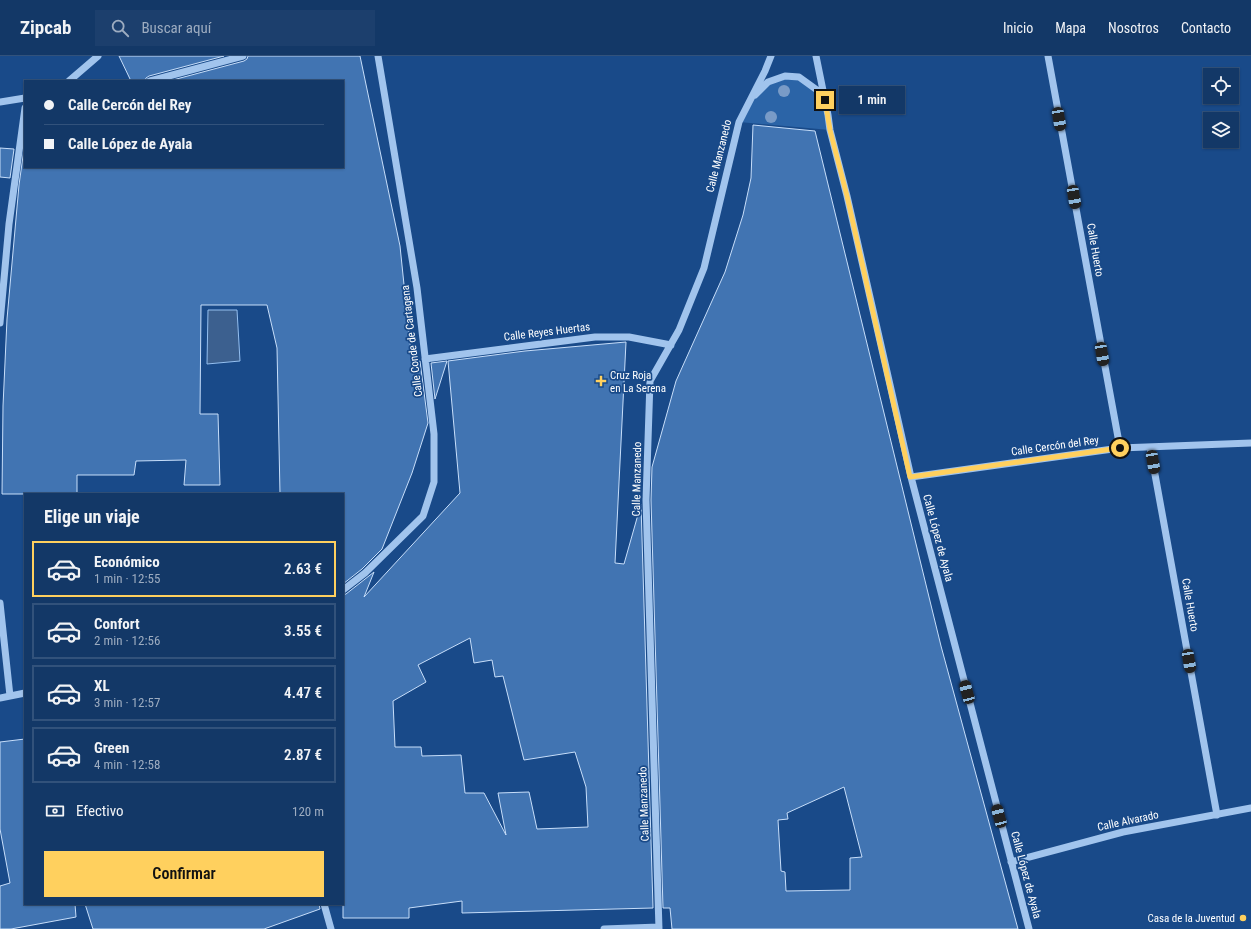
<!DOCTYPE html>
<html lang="es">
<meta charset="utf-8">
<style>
:root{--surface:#133867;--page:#1c3f6d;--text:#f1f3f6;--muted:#9dacc0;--line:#32527b;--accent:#ffd05e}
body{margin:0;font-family:"Roboto Condensed",sans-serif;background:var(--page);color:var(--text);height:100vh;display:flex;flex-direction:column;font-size:15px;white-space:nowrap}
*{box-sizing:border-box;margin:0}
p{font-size:13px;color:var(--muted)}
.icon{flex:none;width:22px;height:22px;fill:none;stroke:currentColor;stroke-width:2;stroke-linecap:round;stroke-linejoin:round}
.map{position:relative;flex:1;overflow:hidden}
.panel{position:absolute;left:24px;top:437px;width:320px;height:412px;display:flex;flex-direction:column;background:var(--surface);border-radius:0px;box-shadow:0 1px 3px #0004,0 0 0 1px var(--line)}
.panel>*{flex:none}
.top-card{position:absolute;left:24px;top:24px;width:320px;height:88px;border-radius:0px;box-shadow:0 1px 3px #0004,0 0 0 1px var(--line);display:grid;align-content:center;height:88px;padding:0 20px;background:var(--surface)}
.buttons{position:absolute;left:1203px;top:12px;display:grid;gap:8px}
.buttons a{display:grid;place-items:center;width:36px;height:36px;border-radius:0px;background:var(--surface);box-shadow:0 1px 3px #0004,0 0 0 1px var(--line);font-size:20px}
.end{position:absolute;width:18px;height:18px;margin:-9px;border:5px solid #ffd05e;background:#111;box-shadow:0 0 0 2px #111}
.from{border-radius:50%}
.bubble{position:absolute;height:28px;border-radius:0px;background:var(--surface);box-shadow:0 1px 3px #0004,0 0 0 1px var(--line);font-size:13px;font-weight:600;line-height:28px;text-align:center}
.car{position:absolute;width:12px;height:24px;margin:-12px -6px;border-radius:5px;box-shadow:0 0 3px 1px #0007;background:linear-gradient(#222 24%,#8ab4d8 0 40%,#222 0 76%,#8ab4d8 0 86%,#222 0)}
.top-card b{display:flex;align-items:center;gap:14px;height:38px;font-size:15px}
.top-card b+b{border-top:1px solid var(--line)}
.top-card i{width:10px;height:10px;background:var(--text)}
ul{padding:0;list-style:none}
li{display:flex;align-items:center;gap:12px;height:56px;margin:0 8px 6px;padding:0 12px;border:2px solid var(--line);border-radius:0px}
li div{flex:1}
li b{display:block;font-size:15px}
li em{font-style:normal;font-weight:600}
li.selected{border-color:var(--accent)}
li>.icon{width:36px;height:36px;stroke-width:1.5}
h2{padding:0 20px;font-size:18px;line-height:48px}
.pay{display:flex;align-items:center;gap:10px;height:44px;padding:0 20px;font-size:15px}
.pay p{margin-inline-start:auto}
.cta{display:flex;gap:8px;margin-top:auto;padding:8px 20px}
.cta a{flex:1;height:46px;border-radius:0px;background:var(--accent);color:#111;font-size:16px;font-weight:600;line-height:46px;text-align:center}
header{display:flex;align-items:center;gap:24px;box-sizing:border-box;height:56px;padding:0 20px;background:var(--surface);border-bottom:1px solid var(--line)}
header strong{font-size:19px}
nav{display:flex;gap:22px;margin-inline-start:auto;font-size:14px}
.search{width:280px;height:36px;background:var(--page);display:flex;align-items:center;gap:10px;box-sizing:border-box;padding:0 14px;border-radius:0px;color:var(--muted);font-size:15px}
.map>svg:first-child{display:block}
.green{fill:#2b64a7}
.water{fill:#3c608f;stroke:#94bff0}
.building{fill:#4174b2;stroke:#c7defa;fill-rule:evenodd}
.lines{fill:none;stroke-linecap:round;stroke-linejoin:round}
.minor{stroke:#a1c4ed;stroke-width:7}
.tree{fill:#799bc7}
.route{stroke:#ffd05e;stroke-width:5}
.poi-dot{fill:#ffd05e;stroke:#194a89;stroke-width:1.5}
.labels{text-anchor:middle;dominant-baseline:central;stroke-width:3.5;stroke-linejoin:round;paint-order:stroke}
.street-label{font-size:11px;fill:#fff;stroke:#194a89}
.poi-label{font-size:11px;fill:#fff;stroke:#194a89;text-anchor:start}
</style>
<header>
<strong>Zipcab</strong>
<div class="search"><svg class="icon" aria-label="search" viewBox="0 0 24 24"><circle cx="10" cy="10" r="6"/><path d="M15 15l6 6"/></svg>Buscar aquí</div>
<nav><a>Inicio</a><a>Mapa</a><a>Nosotros</a><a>Contacto</a></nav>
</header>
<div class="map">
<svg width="1251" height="873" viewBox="0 0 1251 873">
<rect width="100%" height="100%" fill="#194a89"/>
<path class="green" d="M799,21L817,34L828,59L830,74L739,66L743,55L768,26Z"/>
<path class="water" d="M208,254H237L240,305L207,308Z"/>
<path class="building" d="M119,0H224L149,20L146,22L145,25H131Z
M248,0H360L400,190L412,306L420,305L428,367L412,417L382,493L362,513L343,528V438H280L277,292L267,249H201L200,358H218L220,429H184L186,404L136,405L134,419H77V438H2L3,350L7,263L19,129L24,93L25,111H343V25H169L244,5L247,3Z
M753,69L815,75L941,590L1018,873H672L670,852H663L651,444L652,411L676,325L725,216L743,159L751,122ZM844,731L862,801L850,802V834L786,835L785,816L781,815L778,764L788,763L787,757Z
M0,92L14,93L10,122L0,121Z
M626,286L615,507L624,508L641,448L653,852L462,857V845L409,852V862H343V539L346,538L374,516L364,541L460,437L448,305L525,295ZM470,582L474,607L492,604L495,621L503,620L524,704L575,696L586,731L588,771L537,773L529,736L498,737L506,779L484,737H465L461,699L422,700L421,691H395L393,645L426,626L418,609Z
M447,305L435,343L431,307Z
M25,683V848H75L76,861L11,873H0V830L10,827L0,773V686Z
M85,848H319L320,853L264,873H93Z"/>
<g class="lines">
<path class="minor" d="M816,0L828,59L830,74L847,140L911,421L1029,873
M1048,0L1120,392
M69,25L98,0
M150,25L243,0
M755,39L768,26L785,20L799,21L817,34L822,46
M0,46L25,42
M0,267L9,168L25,52
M425,303L595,281H629L671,289
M1150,391L1217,759
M911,421L1120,392L1251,387
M343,534L365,517L423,460L434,426V378L417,232L378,0
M0,547L10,640
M0,642L25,637
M1011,806L1123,776L1251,752
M324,848L331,873
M604,873L659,871
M659,873L646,444L650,325L679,274L704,212L739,66L765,15L771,0"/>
</g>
<g class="tree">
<circle cx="784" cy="35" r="6"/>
<circle cx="771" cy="61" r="6"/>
</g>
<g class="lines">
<path class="route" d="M825,44L830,74L847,140L910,421L1120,392"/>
</g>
<g class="poi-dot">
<path d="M599 319h4v4h4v4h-4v4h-4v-4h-4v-4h4z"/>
<circle cx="1243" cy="862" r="4"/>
</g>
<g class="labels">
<g class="street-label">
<text transform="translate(719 100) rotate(-76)">Calle Manzanedo</text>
<text transform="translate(1095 194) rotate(80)">Calle Huerto</text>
<text transform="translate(547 276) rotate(-7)">Calle Reyes Huertas</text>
<text transform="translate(412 285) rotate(-97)">Calle Conde de Cartagena</text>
<text transform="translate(1055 390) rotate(-8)">Calle Cercón del Rey</text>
<text transform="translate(637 423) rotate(-89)">Calle Manzanedo</text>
<text transform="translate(938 482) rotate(75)">Calle López de Ayala</text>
<text transform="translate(1190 549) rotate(80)">Calle Huerto</text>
<text transform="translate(644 748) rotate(-92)">Calle Manzanedo</text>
<text transform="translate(1128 765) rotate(-12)">Calle Alvarado</text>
<text transform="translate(1026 819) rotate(75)">Calle López de Ayala</text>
</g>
<g class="poi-label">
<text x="610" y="319">Cruz Roja<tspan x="610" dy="13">en La Serena</tspan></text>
<text x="1235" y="862" text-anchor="end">Casa de la Juventud</text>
</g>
</g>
</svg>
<div class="buttons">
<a><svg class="icon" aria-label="locate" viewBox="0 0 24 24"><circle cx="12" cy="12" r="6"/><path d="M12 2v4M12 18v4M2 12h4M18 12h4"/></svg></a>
<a><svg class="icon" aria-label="layers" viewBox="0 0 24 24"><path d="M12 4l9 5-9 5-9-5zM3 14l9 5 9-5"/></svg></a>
</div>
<i class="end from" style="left:1120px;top:392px"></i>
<i class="end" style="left:825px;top:44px"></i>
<div class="bubble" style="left:839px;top:30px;width:66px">1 min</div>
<i class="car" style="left:1059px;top:63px;rotate:170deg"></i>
<i class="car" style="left:1074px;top:141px;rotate:170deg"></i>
<i class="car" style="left:1102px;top:298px;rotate:170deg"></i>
<i class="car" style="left:1153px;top:406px;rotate:170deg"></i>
<i class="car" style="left:1189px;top:605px;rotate:170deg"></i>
<i class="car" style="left:967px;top:636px;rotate:345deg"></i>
<i class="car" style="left:999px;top:760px;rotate:345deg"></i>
<div class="top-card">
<b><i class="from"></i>Calle Cercón del Rey</b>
<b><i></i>Calle López de Ayala</b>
</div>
<section class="panel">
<h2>Elige un viaje</h2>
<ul>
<li class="selected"><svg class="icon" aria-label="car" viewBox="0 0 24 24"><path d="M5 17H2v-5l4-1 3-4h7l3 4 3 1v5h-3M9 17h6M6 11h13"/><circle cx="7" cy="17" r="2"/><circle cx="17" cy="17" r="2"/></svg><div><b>Económico</b><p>1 min · 12:55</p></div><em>2.63 €</em></li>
<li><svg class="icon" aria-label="car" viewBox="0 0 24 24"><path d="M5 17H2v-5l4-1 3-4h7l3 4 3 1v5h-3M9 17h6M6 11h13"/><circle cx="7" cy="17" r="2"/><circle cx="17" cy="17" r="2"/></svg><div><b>Confort</b><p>2 min · 12:56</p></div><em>3.55 €</em></li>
<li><svg class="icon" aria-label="car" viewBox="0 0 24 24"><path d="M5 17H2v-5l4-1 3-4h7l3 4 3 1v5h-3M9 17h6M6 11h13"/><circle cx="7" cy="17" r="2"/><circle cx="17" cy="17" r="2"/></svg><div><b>XL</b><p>3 min · 12:57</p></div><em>4.47 €</em></li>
<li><svg class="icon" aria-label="car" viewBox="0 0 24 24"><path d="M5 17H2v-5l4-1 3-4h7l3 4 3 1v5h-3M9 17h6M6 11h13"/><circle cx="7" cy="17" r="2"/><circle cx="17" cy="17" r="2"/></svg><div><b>Green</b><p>4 min · 12:58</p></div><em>2.87 €</em></li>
</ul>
<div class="pay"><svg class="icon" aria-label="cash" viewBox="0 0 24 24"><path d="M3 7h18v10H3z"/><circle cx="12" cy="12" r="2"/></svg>Efectivo<p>120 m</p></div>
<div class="cta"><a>Confirmar</a></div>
</section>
</div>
